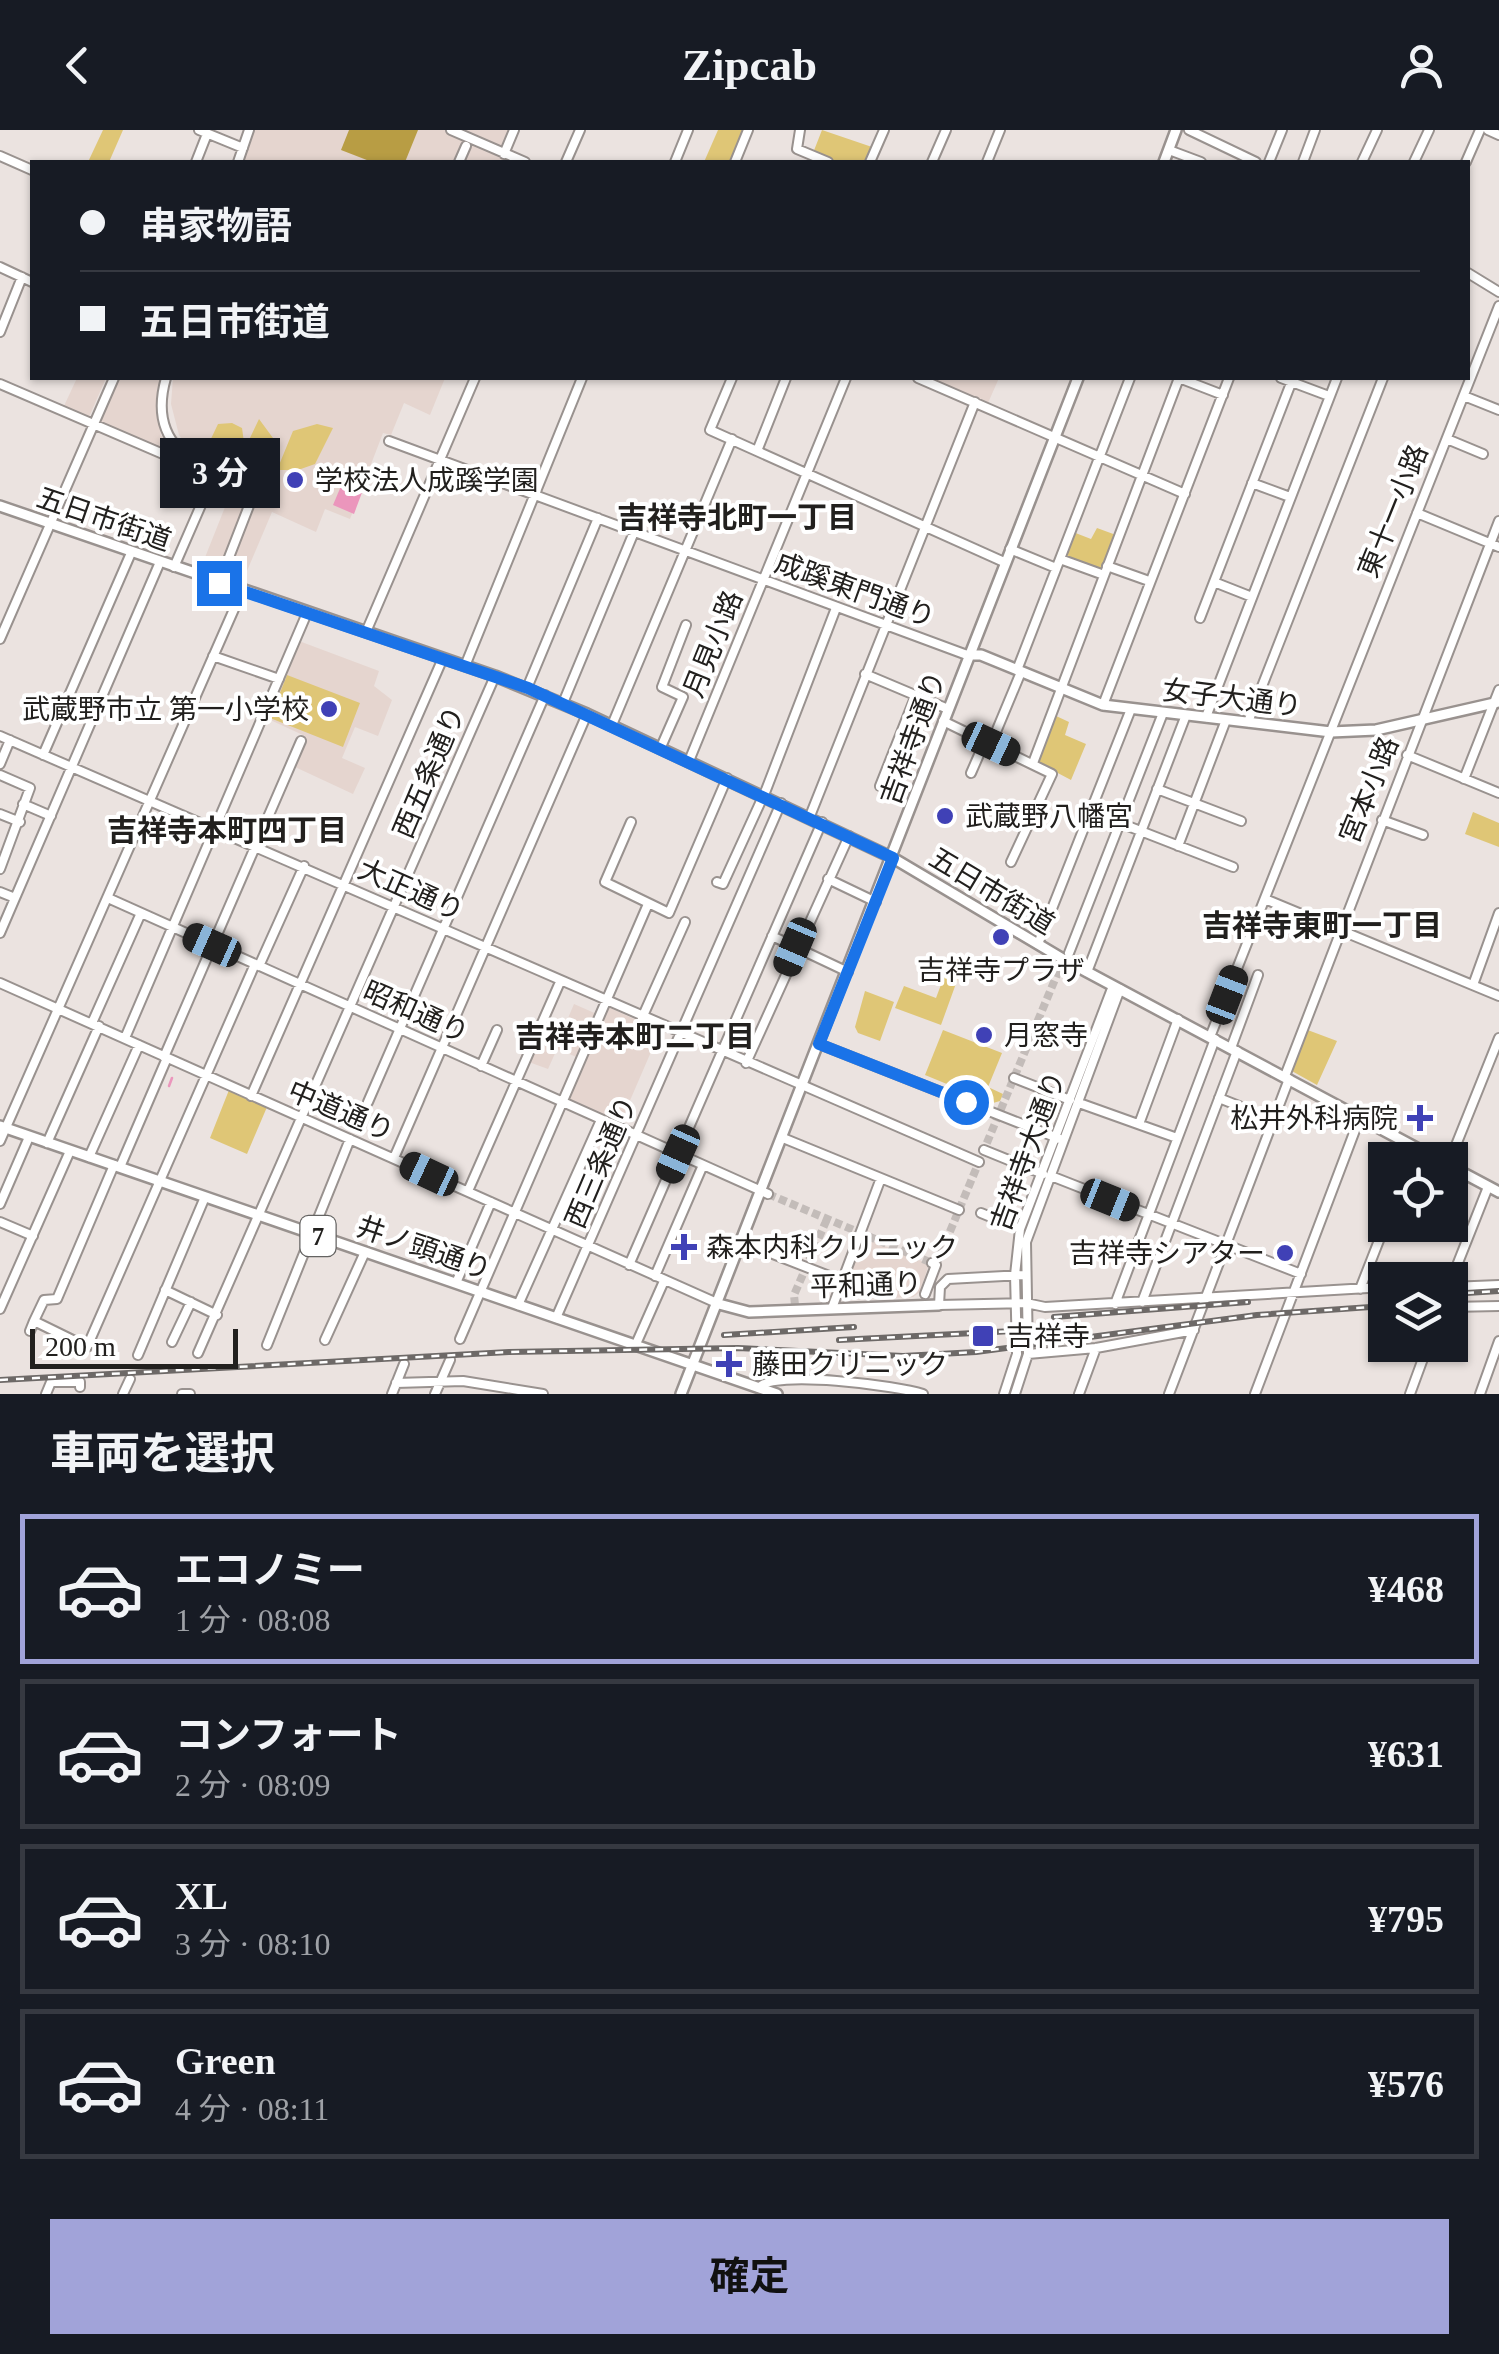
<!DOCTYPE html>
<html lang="ja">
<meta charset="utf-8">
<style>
:root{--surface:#171b24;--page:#20242c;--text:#f1f3f6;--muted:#9ea1a6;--line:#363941;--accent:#a1a3d9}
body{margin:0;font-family:"Times New Roman","Noto Sans JP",serif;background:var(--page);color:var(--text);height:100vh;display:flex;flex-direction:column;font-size:38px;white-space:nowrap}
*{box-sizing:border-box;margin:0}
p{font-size:32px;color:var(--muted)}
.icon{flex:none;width:55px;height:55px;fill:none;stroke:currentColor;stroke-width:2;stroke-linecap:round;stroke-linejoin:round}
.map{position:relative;height:1264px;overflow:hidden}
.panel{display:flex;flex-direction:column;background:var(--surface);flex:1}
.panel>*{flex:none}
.banner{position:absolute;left:30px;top:30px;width:1440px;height:220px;border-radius:0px;box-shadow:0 2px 8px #0004;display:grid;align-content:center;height:220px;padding:0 50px;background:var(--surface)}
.controls{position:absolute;left:1368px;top:1012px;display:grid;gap:20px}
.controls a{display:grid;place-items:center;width:100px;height:100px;border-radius:0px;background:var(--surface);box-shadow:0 2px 8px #0004;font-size:50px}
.scale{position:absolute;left:30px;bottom:25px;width:208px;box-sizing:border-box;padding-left:10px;border:5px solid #22201e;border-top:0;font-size:28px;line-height:35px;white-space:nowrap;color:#22201e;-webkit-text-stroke:8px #fff;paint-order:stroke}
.end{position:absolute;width:45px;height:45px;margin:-22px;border:12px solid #1a73e8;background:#fff;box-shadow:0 0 0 5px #fff}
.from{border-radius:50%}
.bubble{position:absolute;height:70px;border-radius:0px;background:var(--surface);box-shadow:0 2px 8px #0004;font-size:32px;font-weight:700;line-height:70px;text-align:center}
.car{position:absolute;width:30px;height:60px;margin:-30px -15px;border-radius:12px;box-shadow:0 0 8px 2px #0007;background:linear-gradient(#222 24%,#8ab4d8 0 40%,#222 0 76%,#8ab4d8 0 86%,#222 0)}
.banner b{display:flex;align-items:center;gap:35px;height:95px;font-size:38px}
.banner b+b{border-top:2px solid var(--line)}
.banner i{width:25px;height:25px;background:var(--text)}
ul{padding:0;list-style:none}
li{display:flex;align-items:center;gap:30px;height:150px;margin:0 20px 15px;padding:0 30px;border:5px solid var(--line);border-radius:0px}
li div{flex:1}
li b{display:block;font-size:38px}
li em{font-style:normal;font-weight:700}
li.selected{border-color:var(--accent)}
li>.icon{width:90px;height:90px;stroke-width:1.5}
h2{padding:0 50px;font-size:45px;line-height:120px}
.primary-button{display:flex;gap:20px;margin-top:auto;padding:20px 50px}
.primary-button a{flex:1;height:115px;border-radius:0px;background:var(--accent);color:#111;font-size:40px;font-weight:700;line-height:115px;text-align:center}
header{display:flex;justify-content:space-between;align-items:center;height:130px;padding:0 50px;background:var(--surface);font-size:45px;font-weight:700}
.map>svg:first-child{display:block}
.built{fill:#e5d5cf}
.green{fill:#dfc676}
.forest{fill:#b89d44}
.water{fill:#eb96bc}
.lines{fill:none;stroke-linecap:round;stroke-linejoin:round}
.stream{stroke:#eb96bc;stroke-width:2.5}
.minor-tunnel{stroke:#c3bcb9;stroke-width:8;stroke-dasharray:8 4;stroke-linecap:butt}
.minor-casing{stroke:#99928f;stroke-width:12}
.major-casing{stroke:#99928f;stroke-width:14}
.minor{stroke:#fff;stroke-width:8}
.major{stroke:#fff;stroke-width:9}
.rail-casing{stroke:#6d6967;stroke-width:6}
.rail{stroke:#fff;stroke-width:2.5;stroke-dasharray:8;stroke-linecap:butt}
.route{stroke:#1a73e8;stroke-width:12}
.poi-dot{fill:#4041b6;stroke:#fff;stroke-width:4}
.labels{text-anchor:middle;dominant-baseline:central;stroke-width:8;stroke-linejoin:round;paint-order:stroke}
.shield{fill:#fff;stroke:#646362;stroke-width:2.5}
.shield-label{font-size:25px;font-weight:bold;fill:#22201e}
.poi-label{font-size:28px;fill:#22201e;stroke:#fff;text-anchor:start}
.street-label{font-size:28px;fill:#22201e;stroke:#fff}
.neighbourhood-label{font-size:30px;font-weight:bold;fill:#22201e;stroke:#fff}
</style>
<header><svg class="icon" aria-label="back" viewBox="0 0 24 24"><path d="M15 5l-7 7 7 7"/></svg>Zipcab<svg class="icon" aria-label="person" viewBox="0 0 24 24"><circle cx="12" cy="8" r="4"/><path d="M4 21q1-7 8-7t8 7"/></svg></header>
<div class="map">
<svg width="1499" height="1264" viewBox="0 0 1499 1264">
<rect width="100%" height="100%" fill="#ebe3e0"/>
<path class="built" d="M247,0H511L499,27L513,32H237Z
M77,248H106L89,287L64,276Z
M118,248H162L156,274L161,305L176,326L99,292Z
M173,248H445L430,285L404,273L391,305L383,303L350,389L325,379L316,402L272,382L241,455L203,442L202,435L233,357L198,331L179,305L171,274Z
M932,248H999L988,273Z
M299,511L379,541L374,556L392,570L378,606L355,597L342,628L365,638L353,664L295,637L305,606L266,588Z
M574,874L599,885L579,928L557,919L548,939L526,931L544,892L563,900Z
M606,876L660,901L619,996L565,971Z
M860,1106L929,1134L920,1162L913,1167L837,1170Z"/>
<path class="green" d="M103,0H123L109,32H88Z
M718,0H744L731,32H704Z
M822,0L872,17L865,32H837L813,23Z
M259,289L273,308L264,334L250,308Z
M232,293L242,298L247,334C222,338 208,327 189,311V308L208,315L218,294Z
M317,294L333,298L315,334L298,340H277L293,301Z
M1097,398L1116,405L1102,441L1064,424L1073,402L1091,409Z
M287,545L360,573L343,617L270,588Z
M1054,585L1069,592L1065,605L1086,614L1071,650L1037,632Z
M1473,682L1499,693V717L1465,704Z
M945,844L958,848L941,895L895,878L904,856L936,868Z
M865,861L894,872L880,911L858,903L855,897Z
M1305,899L1337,911L1317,955L1290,940Z
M943,900L1002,923L988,957L1003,964L1000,971L993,973L925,945Z
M229,960L267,977L247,1024L210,1008Z"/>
<path class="forest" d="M349,0H418L405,32H372L341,20Z"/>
<path class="water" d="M344,349L364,357L354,384L333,375Z"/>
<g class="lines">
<path class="stream" d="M169,956L172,948"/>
<path class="minor-tunnel" d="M768,1064L932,1133
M936,1135L1061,835
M795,1175L794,1165L827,1089"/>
<defs>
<path id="minor" d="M199,0L243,18
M451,0L525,32
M800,0L797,19L828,32
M1189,0L1256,32
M1488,0L1499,5
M1169,20L1201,32
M504,24L514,0
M0,26L32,40
M196,32L207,4
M238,32L249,0
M459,32L466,16
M566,32L580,0
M675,32L688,0
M735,32L748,0
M870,32L884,0
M932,32L946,0
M987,32L1000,0
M1269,32L1282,0
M1303,32L1315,0
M1362,32L1377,0
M1414,32L1429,0
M1466,32L1480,0
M0,137L32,152
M1468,143L1499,162
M0,202L22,147
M166,248C145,321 203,338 257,362
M732,248L710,300L1004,432
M918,248L1185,364
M1179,248L1223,265
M1281,248L1329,266
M0,254L170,327L188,330
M1464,266L1499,280
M1447,309L1483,324
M389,311L967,525
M757,321L786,248
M1252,353L1290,367
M1417,383L1499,417
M1010,419L1056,438
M1060,429L1104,445
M1107,436L1149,451
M174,437L215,343
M1214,452L1252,467
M219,453L259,350
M1200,488L1293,248
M366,502L475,248
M0,509L114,248
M213,526L279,549
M465,536L582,248
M1017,540L1130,248
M865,544L948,579
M527,558L598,388
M563,573L634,402
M1103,575L1229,248
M1206,587L1337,248
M943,591L1052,644L1011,732
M1248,592L1383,248
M612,595L732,309
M0,606L979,1032
M991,614L1021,542
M661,617L683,567L662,557L686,495
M43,625L131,423
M1407,625L1499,663
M689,631L846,248
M1033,633L1179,248
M0,634L10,610
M971,643L985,611
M0,645L30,658L0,739
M1464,649L1499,560
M880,656L916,565
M1157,659L1241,691
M23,674L51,686
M0,684L20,692
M810,686L975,272
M1382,690L1423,705
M631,692L605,752L669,783L727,648
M1120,693L1233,737
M1178,716L1226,590
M828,749L876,772
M717,752L723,754L766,660L836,478
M0,762L15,768
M108,768L768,1064
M1265,769L1499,866
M0,803L160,432
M772,806L848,842
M1038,814L1131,579
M1069,823L1163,583
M259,836L304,736
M1087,842L1186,585
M0,853L719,1174
M1473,855L1499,783
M642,888L685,792
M92,893L141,783
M1210,907L1499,176
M125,908L307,483
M819,914L1060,1009
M1231,918L1258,845
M164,927L301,611
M746,933L849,706
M481,936L497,900
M1285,946L1499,391
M1014,948L1070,970
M251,966L443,528
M1219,968L1274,990
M368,972L545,565
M1079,973L1177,1008
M1139,994L1178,889
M783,1008L959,1080
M0,1011L242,461
M47,1013L99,896
M984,1020L1043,1044
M89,1027L139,915
M394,1028L587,584
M1450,1030L1499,908
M120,1037L167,928
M1051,1046L1301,1144
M468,1061L560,852
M0,1074L29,1007
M981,1083L1020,1099
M0,1092L33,1106
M742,1112L842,1151
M629,1135L822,692
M1025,1145L948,1149L940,1157L939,1175L1026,1173L1045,1177L1385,1157
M655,1146L703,1035
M456,1153L491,1072
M1450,1153L1488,1057
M1450,1157L1499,1155
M1360,1159L1385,1095
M165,1160L217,1185
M925,1164L936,1135L932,1133
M1142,1172L1237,921
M1115,1174L1215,909
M518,1175L601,990
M1450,1177L1499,1176
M832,1178L881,1048
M0,1179L70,1021
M556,1188L781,673
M34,1191L44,1170L57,1169L114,1035
M30,1201L34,1191L87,1217L255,834
M460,1209L648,774
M325,1210L365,1122
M172,1212L191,1172
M636,1214L664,1151
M267,1215L350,1009
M198,1223L495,546
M1028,1224L1096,1218L1194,1200
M138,1225L205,1067
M396,1253L463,1251L543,1264
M759,1258C771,1239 899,1256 923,1264
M46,1264L51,1252H80V1257
M123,1264L130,1249
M182,1264H190
M392,1264L404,1234
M435,1264L450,1230
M1004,1264L1017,1224L1015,1145L1020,1099L1113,856
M1015,1264L1028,1224L1026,1112L1120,859
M1079,1264L1096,1218
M1169,1264L1289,949
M1255,1264L1360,987
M1410,1264L1428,1215
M1480,1264L1499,1211"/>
<path id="major" d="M1164,32L1176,0
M0,376L495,546L587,584L893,728L1063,829L1439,1030
M967,525H981L1103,575L1331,602L1376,600L1499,572
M0,996L777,1264
M1450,1036L1499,1062
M719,1174L749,1182L939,1175
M681,1264L1078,248"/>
</defs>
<use href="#minor" class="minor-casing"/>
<use href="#major" class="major-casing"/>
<use href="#minor" class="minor"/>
<use href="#major" class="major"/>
<defs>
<path id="rail" d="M1450,1164L1499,1161
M1054,1187L1248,1172
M724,1205L854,1197
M839,1210L1074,1198
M0,1250L509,1222L738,1218L903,1226L976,1222L1257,1185L1385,1176"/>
</defs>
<use href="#rail" class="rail-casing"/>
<use href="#rail" class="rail"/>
</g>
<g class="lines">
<path class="route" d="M219,453L528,558L893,728L819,914L966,972"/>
</g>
<g class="poi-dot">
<circle cx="295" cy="350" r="10"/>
<circle cx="329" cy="579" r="10"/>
<circle cx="945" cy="686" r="10"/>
<circle cx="1001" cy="807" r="10"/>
<circle cx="984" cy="905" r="10"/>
<path d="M1415 973h10v10h10v10h-10v10h-10v-10h-10v-10h10z"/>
<path d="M679 1102h10v10h10v10h-10v10h-10v-10h-10v-10h10z"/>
<circle cx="1285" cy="1123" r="10"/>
<rect x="971" y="1194" width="24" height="24" rx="5"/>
<path d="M724 1219h10v10h10v10h-10v10h-10v-10h-10v-10h10z"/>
</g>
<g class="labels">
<rect class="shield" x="300.5" y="1086" width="35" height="40" rx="8"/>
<g class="shield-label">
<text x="318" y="1106">7</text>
</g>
<g class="poi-label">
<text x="315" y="350">学校法人成蹊学園</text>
<text x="309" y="579" text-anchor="end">武蔵野市立 第一小学校</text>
<text x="965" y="686">武蔵野八幡宮</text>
<text x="1001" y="840" text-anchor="middle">吉祥寺プラザ</text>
<text x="1004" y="905">月窓寺</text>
<text x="1398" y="988" text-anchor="end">松井外科病院</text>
<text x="706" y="1117">森本内科クリニック</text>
<text x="1265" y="1123" text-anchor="end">吉祥寺シアター</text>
<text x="1006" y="1206">吉祥寺</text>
<text x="752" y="1234">藤田クリニック</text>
</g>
<g class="street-label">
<text transform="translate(1393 381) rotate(-68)">東十一小路</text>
<text transform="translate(104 389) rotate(19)">五日市街道</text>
<text transform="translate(855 460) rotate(20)">成蹊東門通り</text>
<text transform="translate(713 514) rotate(-68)">月見小路</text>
<text transform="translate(1232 568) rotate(7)">女子大通り</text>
<text transform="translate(913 608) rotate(-70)">吉祥寺通り</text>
<text transform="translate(429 642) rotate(-67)">西五条通り</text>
<text transform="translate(1369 660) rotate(-68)">宮本小路</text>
<text transform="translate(411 760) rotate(24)">大正通り</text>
<text transform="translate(992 761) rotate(31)">五日市街道</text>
<text transform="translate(416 882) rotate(24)">昭和通り</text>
<text transform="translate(341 981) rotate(23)">中道通り</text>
<text transform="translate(1028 1021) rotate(-70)">吉祥寺大通り</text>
<text transform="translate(601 1032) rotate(-67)">西三条通り</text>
<text transform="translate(424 1118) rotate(19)">井ノ頭通り</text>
<text transform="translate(866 1155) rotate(-2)">平和通り</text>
</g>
<g class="neighbourhood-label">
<text x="737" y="387">吉祥寺北町一丁目</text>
<text x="227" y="700">吉祥寺本町四丁目</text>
<text x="1322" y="795">吉祥寺東町一丁目</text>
<text x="635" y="906">吉祥寺本町二丁目</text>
</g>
</g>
</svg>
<div class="controls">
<a><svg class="icon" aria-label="locate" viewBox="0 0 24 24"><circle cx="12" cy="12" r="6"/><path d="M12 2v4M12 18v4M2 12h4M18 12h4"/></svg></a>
<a><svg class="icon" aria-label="layers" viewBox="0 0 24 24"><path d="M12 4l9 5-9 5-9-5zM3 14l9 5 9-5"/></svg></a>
</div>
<div class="scale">200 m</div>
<i class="end from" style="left:966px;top:972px"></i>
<i class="end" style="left:219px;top:453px"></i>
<div class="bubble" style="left:160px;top:308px;width:120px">3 分</div>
<i class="car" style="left:991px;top:614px;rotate:115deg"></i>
<i class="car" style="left:212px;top:815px;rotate:294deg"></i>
<i class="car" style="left:795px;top:817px;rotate:203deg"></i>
<i class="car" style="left:1227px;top:865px;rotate:21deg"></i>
<i class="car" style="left:678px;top:1024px;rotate:204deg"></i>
<i class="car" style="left:429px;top:1044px;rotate:295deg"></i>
<i class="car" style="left:1110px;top:1070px;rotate:112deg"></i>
<div class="banner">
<b><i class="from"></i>串家物語</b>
<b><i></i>五日市街道</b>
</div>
</div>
<section class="panel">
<h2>車両を選択</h2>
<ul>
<li class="selected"><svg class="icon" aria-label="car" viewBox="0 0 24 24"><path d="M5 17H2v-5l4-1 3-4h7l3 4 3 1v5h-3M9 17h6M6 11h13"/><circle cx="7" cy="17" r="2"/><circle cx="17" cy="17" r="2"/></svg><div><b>エコノミー</b><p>1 分 · 08:08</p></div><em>¥468</em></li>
<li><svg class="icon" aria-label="car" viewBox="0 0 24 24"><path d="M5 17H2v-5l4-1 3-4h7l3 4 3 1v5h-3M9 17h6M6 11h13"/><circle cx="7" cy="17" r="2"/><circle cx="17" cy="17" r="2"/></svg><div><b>コンフォート</b><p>2 分 · 08:09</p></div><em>¥631</em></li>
<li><svg class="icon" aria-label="car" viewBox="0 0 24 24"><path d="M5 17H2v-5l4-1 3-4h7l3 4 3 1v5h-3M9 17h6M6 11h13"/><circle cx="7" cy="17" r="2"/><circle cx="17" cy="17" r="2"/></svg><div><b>XL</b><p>3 分 · 08:10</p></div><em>¥795</em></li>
<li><svg class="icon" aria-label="car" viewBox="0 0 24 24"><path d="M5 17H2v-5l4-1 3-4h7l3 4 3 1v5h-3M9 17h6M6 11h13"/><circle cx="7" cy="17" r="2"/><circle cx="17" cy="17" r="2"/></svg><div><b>Green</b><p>4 分 · 08:11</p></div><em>¥576</em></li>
</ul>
<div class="primary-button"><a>確定</a></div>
</section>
